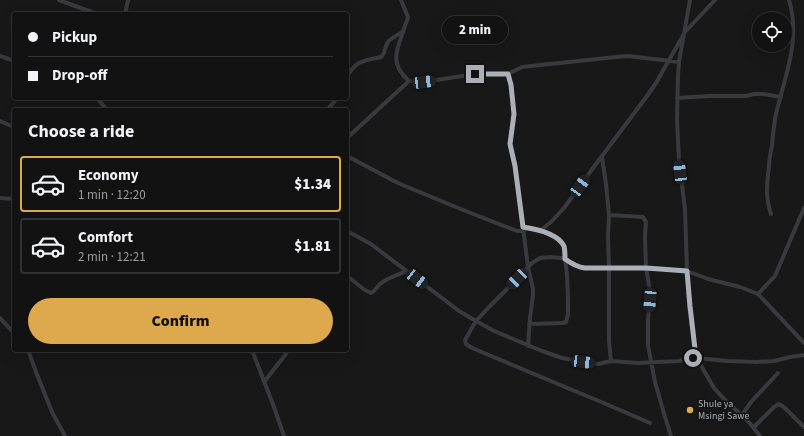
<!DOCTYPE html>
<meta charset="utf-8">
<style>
:root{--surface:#121213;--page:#1f2021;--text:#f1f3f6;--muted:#9c9ea0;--line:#313233;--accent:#dda94c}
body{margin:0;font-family:"Source Sans 3",sans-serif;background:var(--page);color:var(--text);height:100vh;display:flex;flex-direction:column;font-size:15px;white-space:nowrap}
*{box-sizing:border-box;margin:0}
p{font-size:13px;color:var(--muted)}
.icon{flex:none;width:22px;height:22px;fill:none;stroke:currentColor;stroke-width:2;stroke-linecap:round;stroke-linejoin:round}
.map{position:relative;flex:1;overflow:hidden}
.sheet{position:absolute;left:12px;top:108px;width:337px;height:244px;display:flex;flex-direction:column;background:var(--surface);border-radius:4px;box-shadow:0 4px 16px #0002,0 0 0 1px var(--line)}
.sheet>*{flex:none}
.hud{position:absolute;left:12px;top:12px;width:337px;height:88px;border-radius:4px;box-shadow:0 4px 16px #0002,0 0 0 1px var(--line);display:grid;align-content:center;height:88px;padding:0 16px;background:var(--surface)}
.fabs{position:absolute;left:752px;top:12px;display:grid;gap:8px}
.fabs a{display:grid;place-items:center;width:40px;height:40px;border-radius:50%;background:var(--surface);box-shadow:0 4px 16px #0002,0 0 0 1px var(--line);font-size:20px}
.end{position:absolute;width:18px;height:18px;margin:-9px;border:5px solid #abafb8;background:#111;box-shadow:0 0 0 2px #111}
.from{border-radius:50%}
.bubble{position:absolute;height:28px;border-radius:14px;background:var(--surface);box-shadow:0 4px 16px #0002,0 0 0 1px var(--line);font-size:13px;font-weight:800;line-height:28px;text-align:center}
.car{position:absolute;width:12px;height:24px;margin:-12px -6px;border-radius:5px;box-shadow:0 0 3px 1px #0007;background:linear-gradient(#222 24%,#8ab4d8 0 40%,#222 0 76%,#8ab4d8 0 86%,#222 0)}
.hud b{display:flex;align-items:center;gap:14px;height:38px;font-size:15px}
.hud b+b{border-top:1px solid var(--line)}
.hud i{width:10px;height:10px;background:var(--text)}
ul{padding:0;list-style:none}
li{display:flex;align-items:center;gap:12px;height:56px;margin:0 8px 6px;padding:0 8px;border:2px solid var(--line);border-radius:4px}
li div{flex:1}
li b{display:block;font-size:15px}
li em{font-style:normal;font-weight:800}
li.active{border-color:var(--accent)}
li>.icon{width:36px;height:36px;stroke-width:1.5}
h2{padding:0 16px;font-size:18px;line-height:48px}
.button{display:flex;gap:8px;margin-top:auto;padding:8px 16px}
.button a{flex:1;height:46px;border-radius:24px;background:var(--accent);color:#111;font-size:16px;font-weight:800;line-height:46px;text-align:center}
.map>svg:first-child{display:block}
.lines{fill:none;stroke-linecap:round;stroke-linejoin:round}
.minor{stroke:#393a3e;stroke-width:4}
.route{stroke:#abafb8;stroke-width:5}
.poi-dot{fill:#dda94c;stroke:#131314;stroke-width:1.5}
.labels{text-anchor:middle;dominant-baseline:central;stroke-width:3;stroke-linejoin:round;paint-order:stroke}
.poi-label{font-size:10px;fill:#abafb8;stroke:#131314;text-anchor:start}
</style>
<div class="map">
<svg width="804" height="436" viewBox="0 0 804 436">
<rect width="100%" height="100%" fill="#181819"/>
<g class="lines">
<path class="minor" d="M59,0L97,14
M401,0L408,17C407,22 404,27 403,32C396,51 390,65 409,81L424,82L475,74H508L522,67L616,57L628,56L679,62
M125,14L128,0
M0,56L14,61
M508,74L511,85L514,114L510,144L515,166L528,267L533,289V295L530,318L528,346
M347,77C356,60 364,61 381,57C386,53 384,47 388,42C391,38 398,35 402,32
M97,98L107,110
M677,98L709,96H746L754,94H763L781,97
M327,110L334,102L336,98
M0,121L14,127
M347,138L409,81
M347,156L396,182L405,186L463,210L517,231H524
M602,157L606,184L609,215L608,236L609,268V341L611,361
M0,198L14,199
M771,214C765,197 767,184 769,166C769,159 771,152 772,145C773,134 774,124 776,114C785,76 801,40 789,0
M609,215L643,217L646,222L645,236L646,268L650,291V300L648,320V345L655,382L665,417L671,436
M523,227L548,233L560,241L564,247L567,276L568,298V314L566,322L563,323L529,324
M347,231L371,244L459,311L476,321L494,331L542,351L562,358L583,362L598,364L611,361L638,363L679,361L693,358L696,353L695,349L689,306L687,271L685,209L679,161L677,119L678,76L679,62L690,0
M540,231L552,221L564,208L596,164L647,96L656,83L685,32L715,0
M347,276L365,290L371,293C376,291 376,287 380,284C387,278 398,275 407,271
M758,294L775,276L804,208
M0,318L14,333
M28,350L36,372L52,412L65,436
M252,350L274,407L284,436
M696,357L714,388L725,400L748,421L760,436
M697,358L727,361L756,362L774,361L790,357L804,355
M264,382L289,350
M742,415L751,402L778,373
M650,423L606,404L472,348L466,344L465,340L476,321L490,306L507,289L532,263L540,258L550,257L562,258L565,259L575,266L585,268H646L687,271L708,279L740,287L758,294L804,343
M754,427L774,407L779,404L785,408L804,427"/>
</g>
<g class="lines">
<path class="route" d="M475,74H508L511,85L514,114L510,144L515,166L523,227C536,229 558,234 564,246C565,250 565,255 565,259C572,264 577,267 585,268H646L687,271L690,306L695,349L696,353L693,358"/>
</g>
<circle class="poi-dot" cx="690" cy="410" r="4"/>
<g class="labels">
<g class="poi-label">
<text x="698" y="404">Shule ya<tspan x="698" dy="12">Msingi Sawe</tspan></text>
</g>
</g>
</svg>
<div class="fabs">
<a><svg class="icon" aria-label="locate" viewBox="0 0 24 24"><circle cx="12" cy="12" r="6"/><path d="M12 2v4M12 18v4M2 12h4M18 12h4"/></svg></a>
</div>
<i class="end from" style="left:693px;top:358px"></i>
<i class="end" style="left:475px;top:74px"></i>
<div class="bubble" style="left:442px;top:16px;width:66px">2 min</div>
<i class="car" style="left:424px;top:82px;rotate:83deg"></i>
<i class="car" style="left:680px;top:172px;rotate:353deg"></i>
<i class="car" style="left:580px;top:186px;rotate:36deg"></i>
<i class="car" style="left:417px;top:279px;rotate:127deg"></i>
<i class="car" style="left:517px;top:279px;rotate:224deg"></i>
<i class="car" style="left:650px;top:300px;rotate:185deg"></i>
<i class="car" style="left:583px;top:362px;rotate:97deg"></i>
<div class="hud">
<b><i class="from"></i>Pickup</b>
<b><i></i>Drop-off</b>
</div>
<section class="sheet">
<h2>Choose a ride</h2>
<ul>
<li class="active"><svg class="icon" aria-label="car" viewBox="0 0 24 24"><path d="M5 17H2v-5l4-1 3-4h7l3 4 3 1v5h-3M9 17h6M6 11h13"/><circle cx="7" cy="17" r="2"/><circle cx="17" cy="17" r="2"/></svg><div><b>Economy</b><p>1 min · 12:20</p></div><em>$1.34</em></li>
<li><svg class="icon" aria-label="car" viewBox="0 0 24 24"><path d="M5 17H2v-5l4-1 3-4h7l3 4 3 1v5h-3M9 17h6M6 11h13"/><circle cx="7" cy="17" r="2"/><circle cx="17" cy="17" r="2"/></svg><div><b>Comfort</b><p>2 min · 12:21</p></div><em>$1.81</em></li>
</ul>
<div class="button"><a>Confirm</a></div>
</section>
</div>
